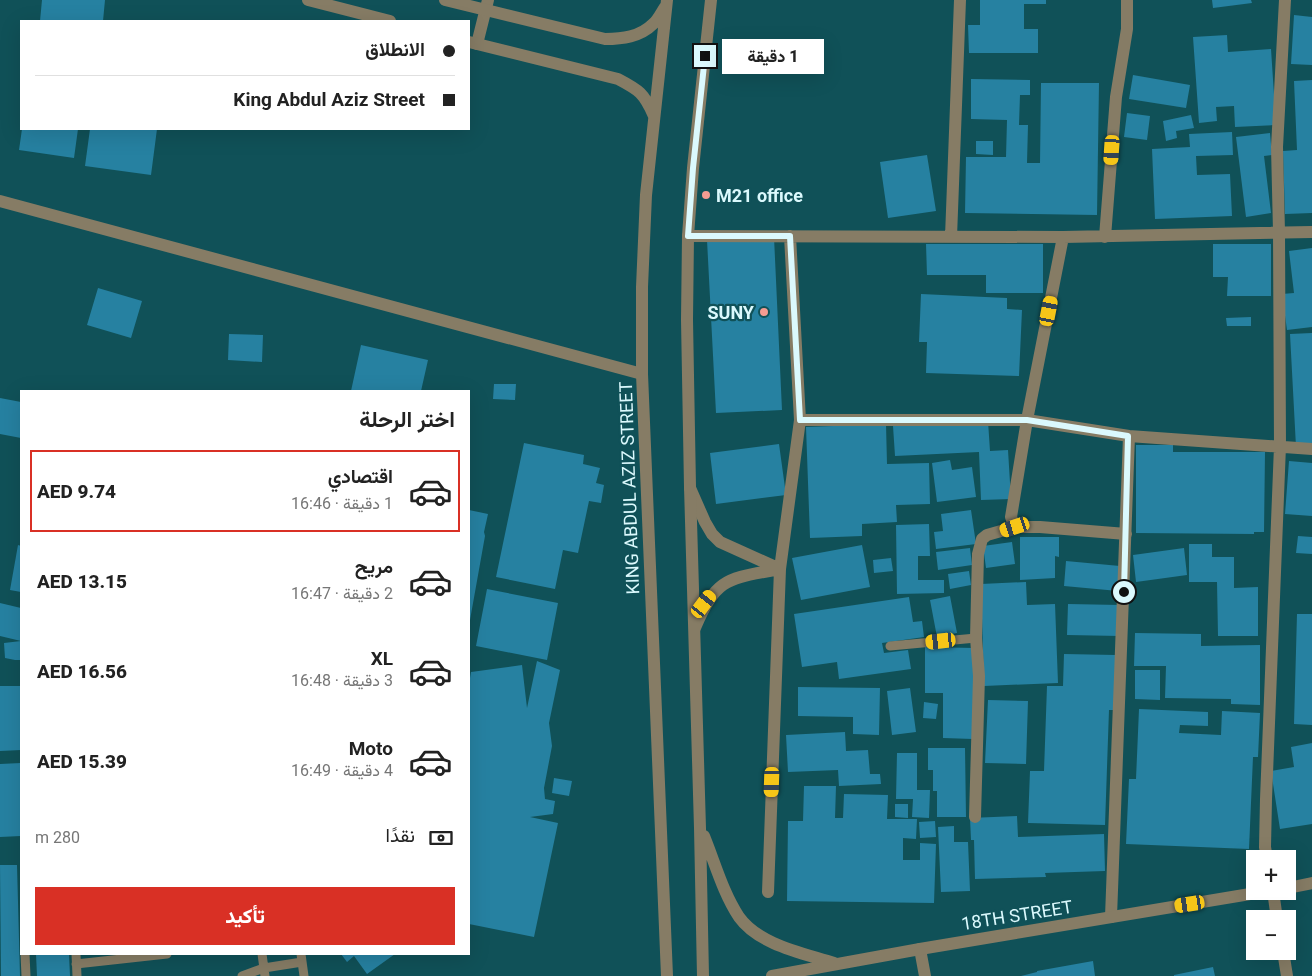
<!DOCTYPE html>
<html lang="ar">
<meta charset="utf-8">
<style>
:root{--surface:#fff;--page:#f2f2f2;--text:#222;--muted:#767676;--line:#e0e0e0;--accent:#d93025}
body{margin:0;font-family:Roboto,Vazirmatn,sans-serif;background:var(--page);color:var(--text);direction:rtl;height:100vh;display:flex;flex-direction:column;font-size:19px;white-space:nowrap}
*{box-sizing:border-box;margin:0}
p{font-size:16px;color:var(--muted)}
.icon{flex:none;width:28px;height:28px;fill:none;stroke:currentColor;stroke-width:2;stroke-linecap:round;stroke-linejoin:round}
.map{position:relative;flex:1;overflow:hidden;direction:ltr}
.sheet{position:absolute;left:20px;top:390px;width:450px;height:565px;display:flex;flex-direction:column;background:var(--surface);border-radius:0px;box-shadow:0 5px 20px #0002;direction:rtl}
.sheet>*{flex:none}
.guide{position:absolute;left:20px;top:20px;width:450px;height:110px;border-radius:0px;box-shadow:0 5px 20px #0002;direction:rtl;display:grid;align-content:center;height:110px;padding:0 15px;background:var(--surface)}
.controls{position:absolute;left:1246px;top:850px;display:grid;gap:10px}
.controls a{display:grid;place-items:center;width:50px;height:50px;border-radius:0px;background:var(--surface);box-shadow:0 5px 20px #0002;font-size:25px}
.end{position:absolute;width:22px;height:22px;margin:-11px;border:6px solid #dbf9fd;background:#111;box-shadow:0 0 0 2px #111}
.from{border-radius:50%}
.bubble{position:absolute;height:35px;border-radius:0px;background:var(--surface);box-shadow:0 5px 20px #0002;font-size:16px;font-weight:800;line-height:35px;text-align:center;direction:rtl}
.car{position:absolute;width:15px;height:30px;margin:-15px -8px;border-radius:6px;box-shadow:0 0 4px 1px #0007;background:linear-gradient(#f5c518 24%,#345 0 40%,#f5c518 0 76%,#345 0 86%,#f5c518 0)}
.guide b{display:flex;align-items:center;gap:18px;height:48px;font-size:19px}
.guide b+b{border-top:1px solid var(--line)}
.guide i{width:12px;height:12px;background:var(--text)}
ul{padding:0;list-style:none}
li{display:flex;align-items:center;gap:15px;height:82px;margin:0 10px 8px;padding:0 5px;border:2px solid transparent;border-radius:0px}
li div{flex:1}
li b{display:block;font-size:19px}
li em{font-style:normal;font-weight:800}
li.on{border-color:var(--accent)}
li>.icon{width:45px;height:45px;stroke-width:1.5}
h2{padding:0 15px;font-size:22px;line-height:60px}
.pay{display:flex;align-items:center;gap:12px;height:55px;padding:0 15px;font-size:19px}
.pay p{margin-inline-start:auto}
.button{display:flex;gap:10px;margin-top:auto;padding:10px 15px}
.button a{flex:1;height:58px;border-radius:0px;background:var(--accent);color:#fff;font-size:20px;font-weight:800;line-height:58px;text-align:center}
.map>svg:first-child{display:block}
.building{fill:#2681a1}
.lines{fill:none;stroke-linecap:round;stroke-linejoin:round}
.service{stroke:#867c65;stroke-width:9}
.minor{stroke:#867c65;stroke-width:12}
.tertiary{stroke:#867c65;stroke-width:12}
.route{stroke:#dbf9fd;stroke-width:6}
.poi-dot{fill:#f59c92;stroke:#105158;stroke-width:2}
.labels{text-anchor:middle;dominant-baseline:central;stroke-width:4.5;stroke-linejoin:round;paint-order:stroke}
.poi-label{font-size:18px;font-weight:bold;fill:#dbf9fd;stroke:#105158;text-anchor:start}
.street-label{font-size:18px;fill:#dbf9fd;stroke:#105158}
</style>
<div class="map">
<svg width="1312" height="976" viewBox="0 0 1312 976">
<rect width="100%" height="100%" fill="#105158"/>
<path class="building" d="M42,0H105L103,21H40Z
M980,0H1046V4H1024V29H1038V53H969L968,25H980Z
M1212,0H1251L1252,3L1213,8Z
M1294,15L1312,17V65L1291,64Z
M1227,35L1228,52L1271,49L1276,125L1235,127L1234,106L1216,107L1217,121L1199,123L1193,37Z
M1133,75L1190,85L1186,108L1129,99Z
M971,79L1030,80V95H1020L1019,125H1028L1027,163H1040L1041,83H1099L1097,215L965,213L966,157H1006L1007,120L971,119Z
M1312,80V213L1285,214L1283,151L1297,150L1294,81Z
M1127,113L1150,116L1147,140L1124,137Z
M1191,115L1194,128L1176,131L1177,138L1166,141L1163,121Z
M22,129H78L74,158L19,150Z
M90,129H157L151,175L85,166Z
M1232,132L1233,155L1196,156L1197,175L1230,174L1232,216L1155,219L1152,149L1190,147L1189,134Z
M1270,133L1272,155L1264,156L1271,213L1246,217L1236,137Z
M976,141H993V155L976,154Z
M927,155L936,211L888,218L880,162Z
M774,237L782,410L716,413L707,240Z
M926,244H1043V293H986V275H927Z
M1213,244H1271V296H1227L1228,277H1213Z
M1312,248V327L1287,330L1282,294L1294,293L1289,251Z
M98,288L142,301L131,338L87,325Z
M921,294L1007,298V309L1022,310L1019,376L926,373L927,342H919Z
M1251,317V326H1227L1226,318Z
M1312,333V446L1296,447L1290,334Z
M229,334L263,335L262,362L228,360Z
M361,345L428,360L421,391H351Z
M494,384H516L515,400L493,399Z
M0,398L21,402V438L0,434Z
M988,421L990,451L1008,450L1011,499L981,500L979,452L895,456L893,426Z
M886,424L887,464L929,463L930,504L896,505L897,522L862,524V536L810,538L806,427Z
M524,443L584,455L583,464L600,468L596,483L604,485L601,503L589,501L578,553L563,550L555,589L496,577Z
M779,444L786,495L716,504L710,453Z
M1136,445H1173V452H1265L1264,532H1254V534L1136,533Z
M950,460L952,470L972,467L976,497L937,502L932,463Z
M1289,461L1312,463V516L1285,514Z
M469,510L488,514L484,532L485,536L470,620Z
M971,510L976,544L936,549L934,532L943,531L941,514Z
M929,524L930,556H918V580H944V593L897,594L896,525Z
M1298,536L1312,537V554L1296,553Z
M1020,537H1059V557L1055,556V578L1020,580Z
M1012,542L1015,564L986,568L983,546Z
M1189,544H1212V557H1234V588L1258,587V636H1218L1217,582H1189Z
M18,545L21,546V592L10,590Z
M862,545L870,587L801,600L792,558Z
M970,548L972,565L938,570L936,552Z
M1184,548L1187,575L1136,582L1133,555Z
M891,558L893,571L874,573L873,560Z
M1066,561L1120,566L1118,591L1064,586Z
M969,571L971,585L950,589L948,574Z
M1026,582L1027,605L1055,604L1058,683L984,686L981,584Z
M487,589L558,603L547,660L476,646Z
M950,596L957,633L937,637L930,600Z
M909,597L913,622L922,621L924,637L882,643L884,653L908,650L911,669L839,679L837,662L802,667L794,614Z
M0,603L21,608V641L0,636Z
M1068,604L1120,605V636L1067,635Z
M1297,614H1312V725L1294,724Z
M1135,633L1201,634V646L1260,645V705L1231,704V699L1165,698L1166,666H1134Z
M21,641V660H15L5,658L4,643Z
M925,647L974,648L973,739L943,738V693H925Z
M1064,654L1116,655L1114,710H1109L1105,825L1028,823L1030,771H1044L1047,686H1063Z
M537,661L560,670L549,723L552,746L544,788L545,799L555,801L553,814L530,817L558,823L534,937L469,924V684L471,672L522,665L527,708Z
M1135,670H1160V700L1135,699Z
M0,686H21V750L0,751Z
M798,687L880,688L879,735L853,734V717L798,716Z
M910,688L916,732L892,735L887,691Z
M988,700L1028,701L1026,764L985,763Z
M924,702L938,704L936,719L923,718Z
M1139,709L1208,712V726L1180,725L1179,733L1221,735L1222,711L1260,713L1258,757H1253L1249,849L1126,844L1129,779H1136Z
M845,732L846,751L868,750L870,774H880L881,784L839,786L838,770L788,772L786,735Z
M1312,743V824L1280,829L1271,771L1294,767L1291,747Z
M928,748H965L966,817H937V791H933V770H928Z
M897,753H917V790H930L929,818L912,817L913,799H896Z
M21,763V836L0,837V764Z
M554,778L572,781L569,796L552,793Z
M804,786H836L835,818H843L844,794L888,795L887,819H917L916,839L903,838V860H920V843L936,844L934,903L787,901L788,821H803Z
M895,804H908V818L895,817Z
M1017,816L1018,837L1104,834L1105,871L1045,873L1046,877L975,879L974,840H971L970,818Z
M935,821L936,837L920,838L919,822Z
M954,826V842H968L970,891L941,892L938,827Z
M0,865H17L20,976H1Z
M36,954H69L70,976H37Z
M341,954H395L367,974L354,956L347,962Z
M1093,961L1095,976H1021L1037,972V971Z
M1213,967L1215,976H1174V975Z"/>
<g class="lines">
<path class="service" d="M890,646L976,638
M25,954L26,976
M76,954L77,976
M262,954L265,976
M301,954L304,976
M76,964L167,954
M242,976L264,968L302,962"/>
<path class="minor" d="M477,44L488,0
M0,201L642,374
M688,236L1063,237L1312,232
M951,237L960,0
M1063,237L1027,420L1129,436L1312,449
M1105,237L1116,97L1127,29V0
M800,420H1027L1011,517L1015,527H1040L1126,534
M690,488L705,522L712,534L720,542L780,569C728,579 717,576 695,628
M975,817L979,676L976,638L978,554L982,539L987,535L1015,527
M1267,859L1265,847L1266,799L1280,446L1279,232L1277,147L1285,0
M1273,891L1277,919
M768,892L780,569L800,420L790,236
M1111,917L1129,436
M920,949L925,976
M1283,951L1287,976"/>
<path class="tertiary" d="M308,0L390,21
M445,0L605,39C622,39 640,37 653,24C658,20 661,13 665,7
M667,0L646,195L642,287V374L667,976
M469,42L618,79C639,90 644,93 654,116
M704,836C715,863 723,893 739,917C759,945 803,953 834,963
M1288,888L1312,883
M703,976L700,828L690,487L687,320L688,236L693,168L711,0
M772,976L920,949L1268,891"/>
</g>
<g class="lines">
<path class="route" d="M705,56L693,168L688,236H790L800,420H1027L1128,436L1124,592"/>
</g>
<g class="poi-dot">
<circle cx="706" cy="195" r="5"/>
<circle cx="764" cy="312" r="5"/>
</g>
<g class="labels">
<g class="poi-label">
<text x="716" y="195">M21 office</text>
<text x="754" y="312" text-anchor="end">SUNY</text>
</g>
<g class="street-label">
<text transform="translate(629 488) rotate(-92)">KING ABDUL AZIZ STREET</text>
<text transform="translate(1017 915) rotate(-9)">18TH STREET</text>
</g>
</g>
</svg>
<div class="controls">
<a>+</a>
<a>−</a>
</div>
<i class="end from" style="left:1124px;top:592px"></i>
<i class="end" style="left:705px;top:56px"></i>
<div class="bubble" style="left:722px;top:39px;width:102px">1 دقيقة</div>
<i class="car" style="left:1112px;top:150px;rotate:184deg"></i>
<i class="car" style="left:1049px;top:311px;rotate:11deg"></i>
<i class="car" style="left:1015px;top:527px;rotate:252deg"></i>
<i class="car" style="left:704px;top:604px;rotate:37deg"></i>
<i class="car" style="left:941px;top:641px;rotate:264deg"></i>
<i class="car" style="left:772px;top:782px;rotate:182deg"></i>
<i class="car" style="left:1190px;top:904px;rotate:261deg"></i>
<div class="guide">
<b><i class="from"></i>الانطلاق</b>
<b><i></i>King Abdul Aziz Street</b>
</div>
<section class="sheet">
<h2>اختر الرحلة</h2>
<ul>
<li class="on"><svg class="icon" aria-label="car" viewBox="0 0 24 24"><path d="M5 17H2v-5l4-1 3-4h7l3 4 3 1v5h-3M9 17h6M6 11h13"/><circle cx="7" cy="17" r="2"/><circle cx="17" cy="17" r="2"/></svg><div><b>اقتصادي</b><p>1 دقيقة · 16:46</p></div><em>AED 9.74</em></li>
<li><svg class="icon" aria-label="car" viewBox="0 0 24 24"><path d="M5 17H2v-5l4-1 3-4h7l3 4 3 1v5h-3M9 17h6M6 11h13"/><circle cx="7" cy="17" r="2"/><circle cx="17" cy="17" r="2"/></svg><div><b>مريح</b><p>2 دقيقة · 16:47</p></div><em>AED 13.15</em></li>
<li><svg class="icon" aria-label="car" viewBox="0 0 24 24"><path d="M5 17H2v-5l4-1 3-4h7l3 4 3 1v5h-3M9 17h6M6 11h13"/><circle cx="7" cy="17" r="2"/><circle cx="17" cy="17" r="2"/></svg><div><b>XL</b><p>3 دقيقة · 16:48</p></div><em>AED 16.56</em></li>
<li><svg class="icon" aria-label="car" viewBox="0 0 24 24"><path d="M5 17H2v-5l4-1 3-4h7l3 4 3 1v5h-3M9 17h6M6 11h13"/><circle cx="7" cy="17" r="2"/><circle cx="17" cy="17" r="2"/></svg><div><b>Moto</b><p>4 دقيقة · 16:49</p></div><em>AED 15.39</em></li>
</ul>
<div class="pay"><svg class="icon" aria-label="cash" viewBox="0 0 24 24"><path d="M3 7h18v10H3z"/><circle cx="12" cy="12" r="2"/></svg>نقدًا<p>280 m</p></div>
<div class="button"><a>تأكيد</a></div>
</section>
</div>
